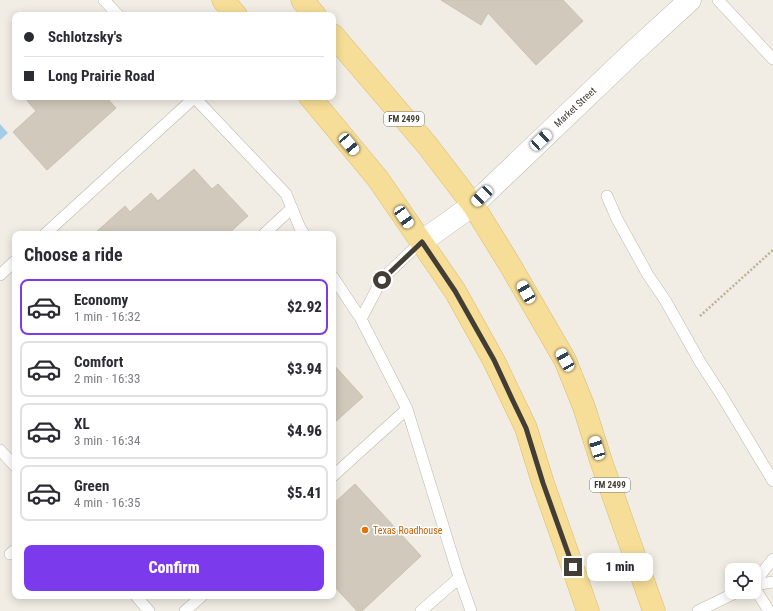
<!DOCTYPE html>
<meta charset="utf-8">
<style>
:root{--surface:#fff;--page:#f7f7f7;--text:#2b2b33;--muted:#7c7c81;--line:#e1e1e2;--accent:#7c3aed}
body{margin:0;font-family:"Roboto Condensed",sans-serif;background:var(--page);color:var(--text);height:100vh;display:flex;flex-direction:column;font-size:15px;white-space:nowrap}
*{box-sizing:border-box;margin:0}
p{font-size:13px;color:var(--muted)}
.icon{flex:none;width:22px;height:22px;fill:none;stroke:currentColor;stroke-width:2;stroke-linecap:round;stroke-linejoin:round}
.map{position:relative;flex:1;overflow:hidden}
.drawer{position:absolute;left:12px;top:231px;width:324px;height:368px;display:flex;flex-direction:column;background:var(--surface);border-radius:8px;box-shadow:0 2px 10px #0003}
.drawer>*{flex:none}
.guide{position:absolute;left:12px;top:12px;width:324px;height:88px;border-radius:8px;box-shadow:0 2px 10px #0003;display:grid;align-content:center;height:88px;padding:0 12px;background:var(--surface)}
.tools{position:absolute;left:725px;top:563px;display:grid;gap:8px}
.tools a{display:grid;place-items:center;width:36px;height:36px;border-radius:8px;background:var(--surface);box-shadow:0 2px 10px #0003;font-size:20px}
.end{position:absolute;width:18px;height:18px;margin:-9px;border:5px solid #423d35;background:#fff;box-shadow:0 0 0 2px #fff}
.from{border-radius:50%}
.bubble{position:absolute;height:28px;border-radius:8px;background:var(--surface);box-shadow:0 2px 10px #0003;font-size:13px;font-weight:800;line-height:28px;text-align:center}
.car{position:absolute;width:12px;height:24px;margin:-12px -6px;border-radius:5px;box-shadow:0 0 3px 1px #0007;background:linear-gradient(#fff 24%,#345 0 40%,#fff 0 76%,#345 0 86%,#fff 0)}
.guide b{display:flex;align-items:center;gap:14px;height:38px;font-size:15px}
.guide b+b{border-top:1px solid var(--line)}
.guide i{width:10px;height:10px;background:var(--text)}
ul{padding:0;list-style:none}
li{display:flex;align-items:center;gap:12px;height:56px;margin:0 8px 6px;padding:0 4px;border:2px solid var(--line);border-radius:8px}
li div{flex:1}
li b{display:block;font-size:15px}
li em{font-style:normal;font-weight:800}
li.active{border-color:var(--accent)}
li>.icon{width:36px;height:36px;stroke-width:1.5}
h2{padding:0 12px;font-size:18px;line-height:48px}
.button{display:flex;gap:8px;margin-top:auto;padding:8px 12px}
.button a{flex:1;height:46px;border-radius:8px;background:var(--accent);color:#fff;font-size:16px;font-weight:800;line-height:46px;text-align:center}
.map>svg:first-child{display:block}
.water{fill:#a5cbe9}
.building{fill:#d1c9bb;stroke:#cbc1af}
.lines{fill:none;stroke-linecap:round;stroke-linejoin:round}
.service-casing{stroke:#beb8ab;stroke-width:12}
.minor-casing{stroke:#beb8ab;stroke-width:23}
.primary-casing{stroke:#d9bb6a;stroke-width:23}
.path{stroke:#bcb19a;stroke-width:2.5;stroke-dasharray:2 2;stroke-linecap:butt}
.service{stroke:#fff;stroke-width:11}
.minor{stroke:#fff;stroke-width:22}
.primary{stroke:#f6de98;stroke-width:22}
.route{stroke:#423d35;stroke-width:5}
.food-dot{fill:#e8710a;stroke:#fff;stroke-width:1.5}
.labels{text-anchor:middle;dominant-baseline:central;stroke-width:3;stroke-linejoin:round;paint-order:stroke}
.shield{fill:#fff;stroke:#7b7772;stroke-width:1}
.shield-label{font-size:9px;font-weight:bold;fill:#423d35}
.street-label{font-size:10px;fill:#423d35;stroke:#fff}
.food-label{font-size:10px;fill:#c56008;stroke:#fff;text-anchor:start}
</style>
<div class="map">
<svg width="773" height="611" viewBox="0 0 773 611">
<rect width="100%" height="100%" fill="#f1ede4"/>
<path class="water" d="M0,124L8,133L0,140Z"/>
<path class="building" d="M441,0H563L583,21L536,65L488,13L481,25Z
M24,97H106L116,108L47,170L13,132L36,111Z
M194,169L212,189L218,184L248,216L228,234H94L125,206L130,212L151,193L158,201Z
M333,364L363,397L333,424Z
M355,484L421,556L362,611H357L333,585V504Z"/>
<g class="lines">
<defs>
<path id="service" d="M104,0L118,15
M718,0L773,59
M194,97L286,194L300,228L304,234
M607,196L617,219L648,275L665,300L700,362L722,396L773,481
M45,234L195,97
M264,234L292,208
M0,275L15,261
M333,277L361,319L407,409L458,574L471,611
M361,319L382,279L421,242
M0,450L15,466
M333,476L407,409
M10,554L15,550
M754,583L773,559
M754,585L773,582
M754,587L769,611
M136,596L149,611
M185,611L202,596
M421,611L459,578
M698,611L737,592"/>
<path id="minor" d="M421,242L473,205L631,54L690,0"/>
<path id="primary" d="M223,0L236,15
M302,0L315,15
M333,35L427,145L473,205L510,265L565,360L584,407L601,461L654,611
M310,97L378,179L455,291L494,361L526,428L543,483L588,611"/>
</defs>
<use href="#service" class="service-casing"/>
<use href="#minor" class="minor-casing"/>
<use href="#primary" class="primary-casing"/>
<path class="path" d="M700,316L773,250"/>
<use href="#service" class="service"/>
<use href="#minor" class="minor"/>
<use href="#primary" class="primary"/>
</g>
<g class="lines">
<path class="route" d="M382,280L422,242L455,291L494,360L513,401L526,428L543,483L573,567"/>
</g>
<circle class="food-dot" cx="365" cy="530" r="4"/>
<g class="labels">
<g class="shield">
<rect x="384" y="112" width="40" height="14" rx="3"/>
<rect x="590" y="478" width="40" height="14" rx="3"/>
</g>
<g class="shield-label">
<text x="404" y="119">FM 2499</text>
<text x="610" y="485">FM 2499</text>
</g>
<g class="street-label">
<text transform="translate(575 107) rotate(-43)">Market Street</text>
</g>
<g class="food-label">
<text x="373" y="530">Texas Roadhouse</text>
</g>
</g>
</svg>
<div class="tools">
<a><svg class="icon" aria-label="locate" viewBox="0 0 24 24"><circle cx="12" cy="12" r="6"/><path d="M12 2v4M12 18v4M2 12h4M18 12h4"/></svg></a>
</div>
<i class="end from" style="left:382px;top:280px"></i>
<i class="end" style="left:573px;top:567px"></i>
<div class="bubble" style="left:587px;top:553px;width:66px">1 min</div>
<i class="car" style="left:541px;top:140px;rotate:47deg"></i>
<i class="car" style="left:349px;top:144px;rotate:140deg"></i>
<i class="car" style="left:482px;top:196px;rotate:226deg"></i>
<i class="car" style="left:404px;top:217px;rotate:146deg"></i>
<i class="car" style="left:526px;top:292px;rotate:330deg"></i>
<i class="car" style="left:565px;top:360px;rotate:330deg"></i>
<i class="car" style="left:597px;top:448px;rotate:343deg"></i>
<div class="guide">
<b><i class="from"></i>Schlotzsky's</b>
<b><i></i>Long Prairie Road</b>
</div>
<section class="drawer">
<h2>Choose a ride</h2>
<ul>
<li class="active"><svg class="icon" aria-label="car" viewBox="0 0 24 24"><path d="M5 17H2v-5l4-1 3-4h7l3 4 3 1v5h-3M9 17h6M6 11h13"/><circle cx="7" cy="17" r="2"/><circle cx="17" cy="17" r="2"/></svg><div><b>Economy</b><p>1 min · 16:32</p></div><em>$2.92</em></li>
<li><svg class="icon" aria-label="car" viewBox="0 0 24 24"><path d="M5 17H2v-5l4-1 3-4h7l3 4 3 1v5h-3M9 17h6M6 11h13"/><circle cx="7" cy="17" r="2"/><circle cx="17" cy="17" r="2"/></svg><div><b>Comfort</b><p>2 min · 16:33</p></div><em>$3.94</em></li>
<li><svg class="icon" aria-label="car" viewBox="0 0 24 24"><path d="M5 17H2v-5l4-1 3-4h7l3 4 3 1v5h-3M9 17h6M6 11h13"/><circle cx="7" cy="17" r="2"/><circle cx="17" cy="17" r="2"/></svg><div><b>XL</b><p>3 min · 16:34</p></div><em>$4.96</em></li>
<li><svg class="icon" aria-label="car" viewBox="0 0 24 24"><path d="M5 17H2v-5l4-1 3-4h7l3 4 3 1v5h-3M9 17h6M6 11h13"/><circle cx="7" cy="17" r="2"/><circle cx="17" cy="17" r="2"/></svg><div><b>Green</b><p>4 min · 16:35</p></div><em>$5.41</em></li>
</ul>
<div class="button"><a>Confirm</a></div>
</section>
</div>
